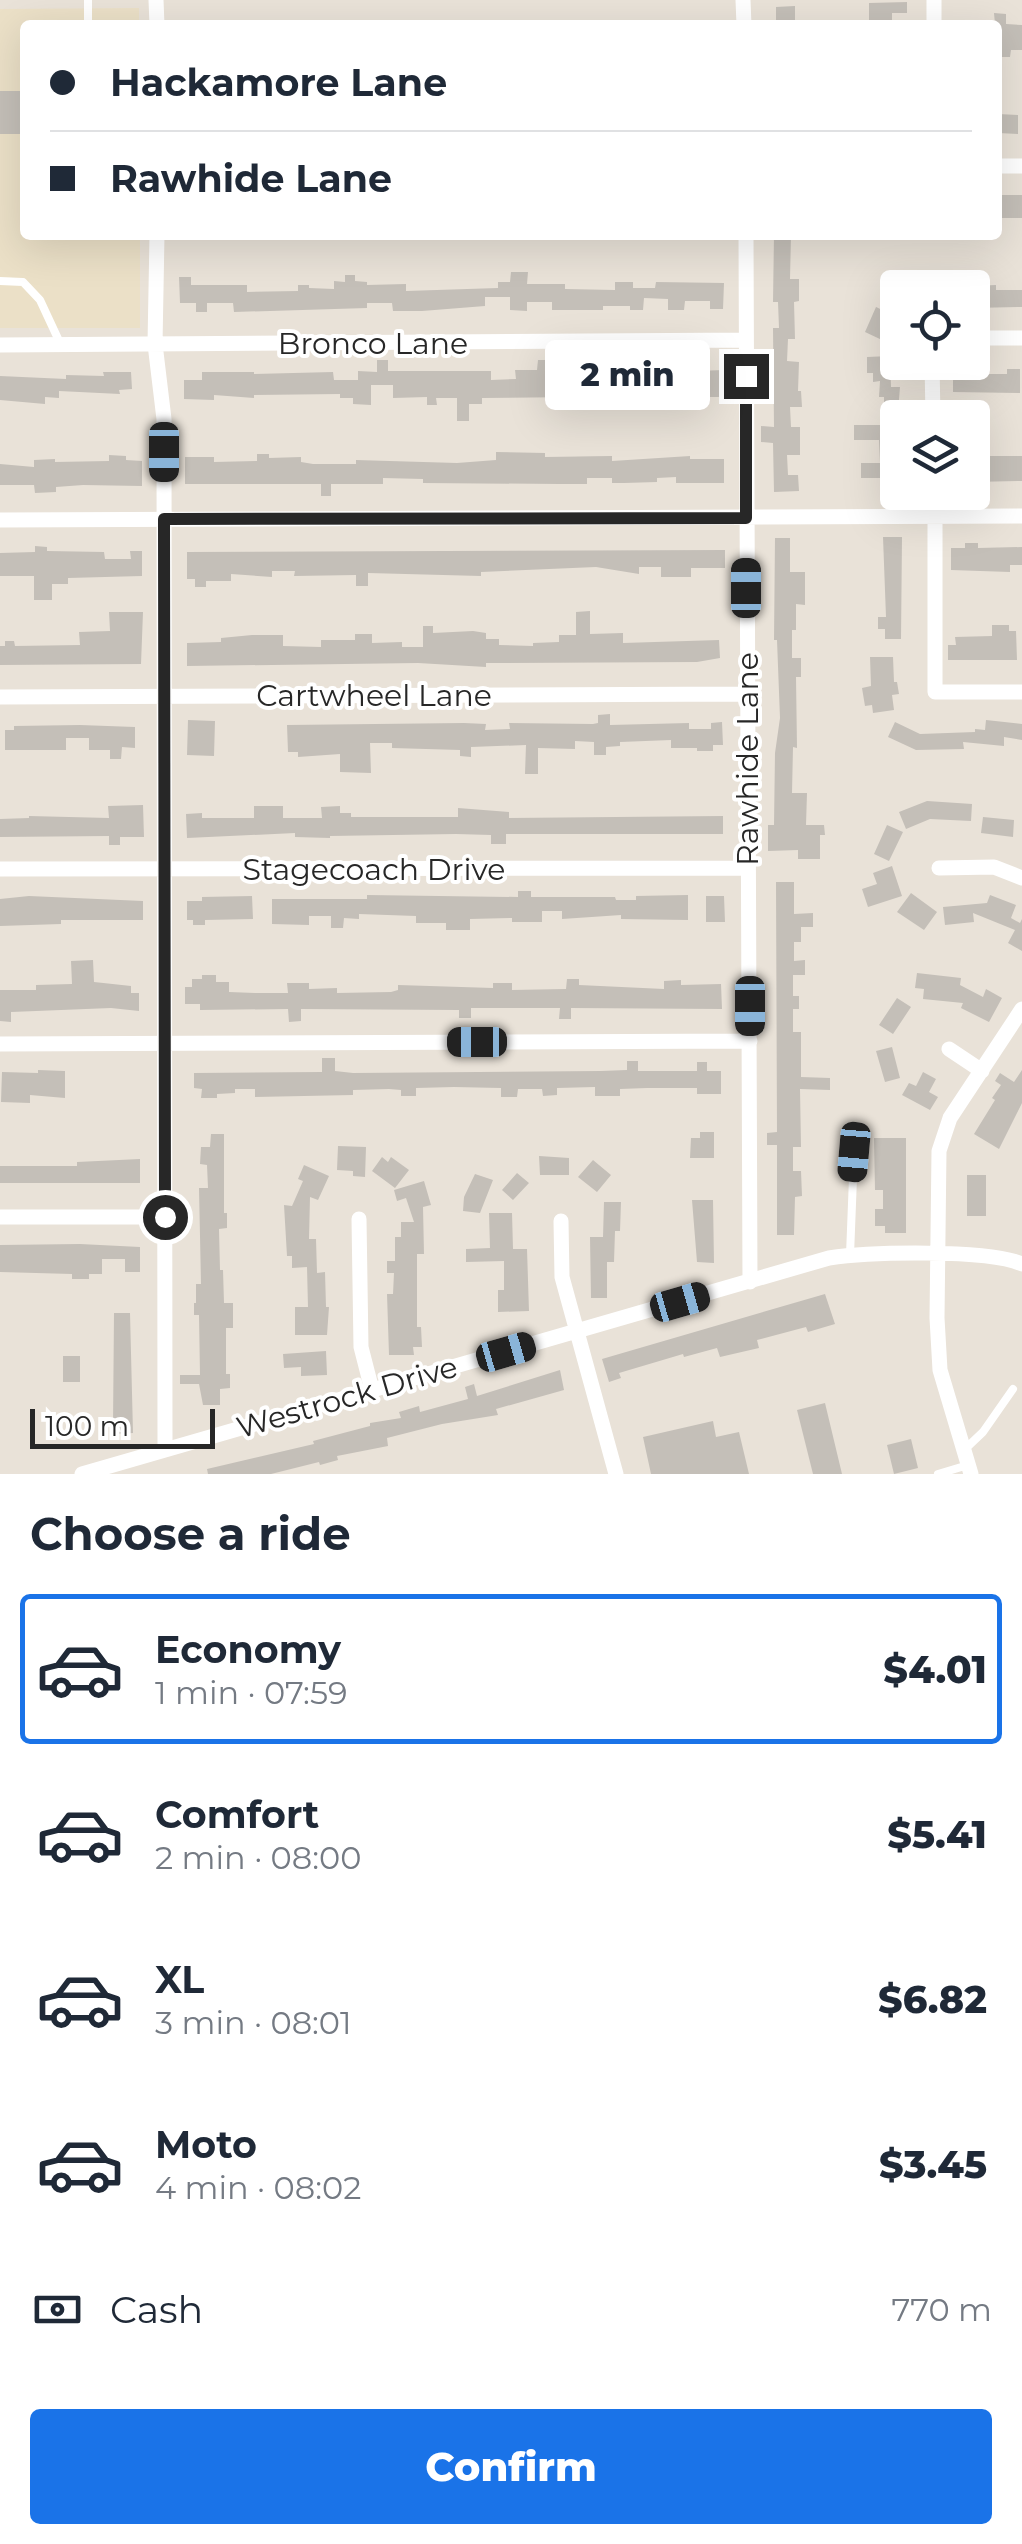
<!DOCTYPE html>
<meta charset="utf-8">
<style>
:root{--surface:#fff;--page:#f2f2f3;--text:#1f2937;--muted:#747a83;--line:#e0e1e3;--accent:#1a73e8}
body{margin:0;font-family:Montserrat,sans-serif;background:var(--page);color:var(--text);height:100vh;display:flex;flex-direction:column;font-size:38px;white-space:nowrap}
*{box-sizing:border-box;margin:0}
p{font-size:32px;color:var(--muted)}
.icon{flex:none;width:55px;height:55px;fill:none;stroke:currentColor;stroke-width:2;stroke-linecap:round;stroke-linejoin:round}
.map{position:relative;height:1474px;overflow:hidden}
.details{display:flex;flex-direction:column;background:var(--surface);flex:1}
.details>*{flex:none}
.top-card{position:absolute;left:20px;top:20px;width:982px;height:220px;border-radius:10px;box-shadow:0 10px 40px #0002;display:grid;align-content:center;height:220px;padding:0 30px;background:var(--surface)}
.tools{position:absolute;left:880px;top:270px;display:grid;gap:20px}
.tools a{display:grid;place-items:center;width:110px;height:110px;border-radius:10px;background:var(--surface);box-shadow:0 10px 40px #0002;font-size:50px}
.scale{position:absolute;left:30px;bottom:25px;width:185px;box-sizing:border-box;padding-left:10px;border:5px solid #272727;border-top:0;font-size:28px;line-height:35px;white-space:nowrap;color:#272727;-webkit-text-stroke:8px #fff;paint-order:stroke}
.end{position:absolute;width:45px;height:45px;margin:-22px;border:12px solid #272727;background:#fff;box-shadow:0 0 0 5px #fff}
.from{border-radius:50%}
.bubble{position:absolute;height:70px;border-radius:10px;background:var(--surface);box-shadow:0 10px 40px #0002;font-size:32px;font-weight:800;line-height:70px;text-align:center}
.car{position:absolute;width:30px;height:60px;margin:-30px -15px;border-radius:12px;box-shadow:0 0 8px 2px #0007;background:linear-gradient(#222 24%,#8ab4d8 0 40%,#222 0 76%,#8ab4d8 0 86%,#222 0)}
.top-card b{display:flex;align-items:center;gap:35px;height:95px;font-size:38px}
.top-card b+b{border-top:2px solid var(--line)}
.top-card i{width:25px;height:25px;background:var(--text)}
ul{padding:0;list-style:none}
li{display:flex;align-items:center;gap:30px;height:150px;margin:0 20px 15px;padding:0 10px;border:5px solid transparent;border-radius:10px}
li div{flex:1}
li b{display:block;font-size:38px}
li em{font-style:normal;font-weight:800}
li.active{border-color:var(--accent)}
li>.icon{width:90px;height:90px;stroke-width:1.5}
h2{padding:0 30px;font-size:45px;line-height:120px}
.pay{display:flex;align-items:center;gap:25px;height:110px;padding:0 30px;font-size:38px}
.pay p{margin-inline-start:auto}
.button{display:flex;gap:20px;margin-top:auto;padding:20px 30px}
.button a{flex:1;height:115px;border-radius:10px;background:var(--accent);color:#fff;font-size:40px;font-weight:800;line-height:115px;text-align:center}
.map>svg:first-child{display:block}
.education{fill:#ebe0c7}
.building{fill:#c4bfb8}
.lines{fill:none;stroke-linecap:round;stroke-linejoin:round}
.lane{stroke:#fff;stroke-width:8}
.street{stroke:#fff;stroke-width:15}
.route{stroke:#272727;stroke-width:12}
.labels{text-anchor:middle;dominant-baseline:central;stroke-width:8;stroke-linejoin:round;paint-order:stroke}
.street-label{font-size:30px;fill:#272727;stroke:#fff}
</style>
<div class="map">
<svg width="1022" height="1474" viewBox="0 0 1022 1474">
<rect width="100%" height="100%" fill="#e9e2d8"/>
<path class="education" d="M139,8V25H25V235H140V328H0V9Z"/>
<path class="building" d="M907,2V13H892V25L869,22V3Z
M795,6V25H776V7Z
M994,13L1006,14V24L1022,25V50H1011L1010,57H998Z
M0,91H25V134H0Z
M998,114L1018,115V134L998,133Z
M998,195H1022V218H998Z
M774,235H791L790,279H799V301L794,302L795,339H788L787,361L799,362L798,391H801L802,407H790L791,427H800V455H787L788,475H798L799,491L774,492L773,443L761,442V426L774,427L773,328H779L778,302H773Z
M511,272H528L527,284H565V289L615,290V282H633V288H655L656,282L724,283L723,309H710V301H685L684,310H668V299L644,298L643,310H630V306H603V310H552V302H527V311L510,310V297H485V306L422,311H393L392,303H367V308L234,312L233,303H207V312H196V303H180L179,277H191V285H247V292L298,291V285H309V288L334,289V281L345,282V275H355V281L367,282V285L406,284V291L498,288V282H510Z
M906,273L917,288H898V310L883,291Z
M934,275H962V288H934Z
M996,285V290H1022V307L972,308V286Z
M876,307L893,315L882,340L865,332Z
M890,356L891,387H900L893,473H898V491H884L880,478H861V463H880L879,440H854V425H884V397H879L880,381L873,382V373H867V357Z
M377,360H388V371H491V380L516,379L515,370H537L538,360H558V371L568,373L652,370V364L667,363V372L724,370V397H706V387L685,386V397L671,398V408H653V400L618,403V398H591V404L577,405V397L482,398V404H469V421H457V398H436L437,405H427V397L393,398V385H371V405L353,404V398H340V394L254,395V398L214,395V400L184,399V380H202V372H254V374L333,372L334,380H358V371L377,372Z
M981,369L982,374H1007V369H1020V393L953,392V379L964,378V370Z
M103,372H131L132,389L119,390L120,394L59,391V398L45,397V404L0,400V376L66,379V375L104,376Z
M496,452L545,453V457L612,456V461L690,456V459H724V483H676V477L657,478V482L624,483H612V478H587V484H560L423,483V479L383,478V484H331V496H321V484H185V457H214V462L257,461V454H269V458L301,457V462L313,464H356V460L457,463L496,460Z
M109,455L126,456V460L142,461V486L83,485L56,487V492L35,493L34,485H0V464L34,467V460L55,459V462L109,461Z
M972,456H1022V481L972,482Z
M883,537H902L901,639H885V629H878V617H886Z
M775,538H790V572H805V605L796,604V630H792V658H801V677H796L797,748L793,747L792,793H807L806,825H824L825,835H820V859H798V850L768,851V825H774L775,753L780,718L777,640H774Z
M965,543H978V548L1022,547V565H1010V572L951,570V548H965Z
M35,546L47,547V551L104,552L105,559H131L130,551H142V576L68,578V584H52V600H34V576H0V553L35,552Z
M725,550V568H691V577H661V567H639V574L596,567L481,572V576L368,573V586H356V575L294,576L295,571H272V577L231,574V581H206V587H195V579H187V552Z
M590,611V634L623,633V643L719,640L720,658L697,662L486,663V667L418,663L187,666V643L221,642V638L252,635H283V646L321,647V640H355V634H372V643L402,642V647H423V626H433V633L473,631L486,633V639H499V645L533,646V643L559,642V635H576V612Z
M109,612H143L141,664L0,665V646H5V641H14L15,646L80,645L79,632L110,631Z
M992,625H1009V631H1016L1017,660H948V645H956L955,637L992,636Z
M870,657H893L894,682H897L899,694L892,695L894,710L873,713L872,705L865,706L862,688L871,686Z
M610,714V725L689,723V729H711V723L722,722L723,745H713V751H697V748H671V740L620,742V746L606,747V755H594V742L575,741V749L538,748V774H525L526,745L471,747V757L460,756V750L392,748V743H370L371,773L340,772V754L298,757V752H288L287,725L464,723L486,724L485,730L510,729L509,723L593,724L598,723V715Z
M188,720L215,721L214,756L187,755Z
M986,720L1022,724V740L1004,737V746L963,742L964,749L916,750L888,737L895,722L920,734L975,732V729L985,730Z
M80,725L135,727V748L122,747L121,759H110V750H89V738H66V750H5V730H14V726Z
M927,801L972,804L971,821L930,819L906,829L899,812Z
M143,805L144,837H120V845H109V836L0,837V819L29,818V816L109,818L108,806Z
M254,806H283V818H322L321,807L340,806V813H351V817H458V808L509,812V818L723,816V834H506V844H491V835L456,834L330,836V838L295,837V833L187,838L186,814L202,813V818H254Z
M983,817L1014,820L1013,837L981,833Z
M887,825L903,832L889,861L874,854Z
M892,866L902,896L868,907L862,889L877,884L873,873Z
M776,882H794V914L813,913V927H801V942H794V961L805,960V975H793V996H799V1009H793V1032H801V1077L830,1078V1090L800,1089L801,1147H793V1171H801L802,1196L795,1197L794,1235H777V1145H767V1133L777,1132Z
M518,891H531V897H615L616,900H636V896L688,895V920L621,919V915L562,919V911H542V922H512V918L470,919V930H446V923H416V916L359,914V919L344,918L343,928H331V916H309V925L272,924V899H367V895L518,897Z
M911,893L937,912L924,930L897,912Z
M990,895L1016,905L1011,918L1020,923L1022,919V951L1008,943L1015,930L973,913L974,922L945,925L943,907L987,903Z
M29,896L143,901V920H61V924L0,926V899Z
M252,896L253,919L205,920V925H193V920H187V901H202V897Z
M706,896H724L725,922H706Z
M93,960L94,982L131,986V993H139V1011L111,1008L11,1012V1022L0,1021V990H36V985L72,984L71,961Z
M917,973L961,978L960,985L983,997L986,989L1002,998L989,1022L961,1008L963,1003L923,999L924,989L915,988Z
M202,975H216V982H229V992L255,993H288L287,983H309V989L337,988V993L391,992L398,990V985L493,988V983H512V990L566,989L567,979H579V985L664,989V981L681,980V985L721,984L722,1009L571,1008V1019H559L560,1008H471V1018H459V1010L301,1009V1021L289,1022L288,1009L200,1010V1004H185V987H192V979H202Z
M897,998L911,1007L893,1034L879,1025Z
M892,1047L900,1078L885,1082L876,1051Z
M322,1058H335V1071L353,1073L601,1071L627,1070V1061H638V1071H697V1062H707V1071H721V1094H697V1088H647L620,1089V1096H595V1087L557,1088V1095L543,1096L542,1089H518L517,1097H501V1088L454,1087L416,1088V1096H401V1090L389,1089L353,1090V1095L255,1097V1089H235V1093L217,1094V1098H201L202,1089L194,1088V1073L322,1072Z
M38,1070L65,1071V1098L30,1095V1103L1,1102L2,1072L38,1073Z
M1022,1070V1103L999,1149L974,1134L995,1100L992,1098L1001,1085L995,1081L1000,1073L1014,1082Z
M923,1072L936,1079L929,1092L938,1097L930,1110L902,1095L909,1083L916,1086Z
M700,1132H714V1158H690L691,1138H700Z
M211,1134H224V1213H227V1228L219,1229L220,1270H223L224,1303H233V1328H226V1374H230V1388L220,1389V1405H203L199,1384H180V1375H200L199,1315H194V1303H196V1284H201L199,1188H208L207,1165L200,1164L201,1147H210Z
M874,1138H906V1233H885V1226H875V1209H883V1190H875Z
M338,1146L366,1147L365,1177L353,1176V1171L337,1170Z
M539,1156L569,1158V1175H540Z
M382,1157L388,1162L391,1157L409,1170L395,1188L372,1171Z
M140,1159V1183H0V1166H77V1162Z
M593,1160L611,1175L597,1192L578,1177Z
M304,1165L329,1176L318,1200L310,1197L309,1239H316L317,1273L325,1272L326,1307H329L327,1335H295V1307H308L307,1267L292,1268V1256H287L284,1205L292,1206L303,1181L298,1179Z
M517,1173L529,1183L513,1200L502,1190Z
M475,1174L493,1180L480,1213L463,1211L464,1197Z
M967,1175H986V1216H967Z
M424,1181L431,1205L423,1207L424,1254H417V1327H421L422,1347H413L414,1355H389L387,1294H393L394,1273H387V1261H395V1237H401V1222H414L406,1198L397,1201L394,1190Z
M692,1200H713L714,1263L697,1262Z
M604,1202H621L620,1231H615L614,1262H607V1298H591L590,1237H603Z
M489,1213H512L513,1249H527L529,1311L498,1312V1290H504V1261L466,1262V1249L490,1248Z
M80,1244L140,1247V1272H125V1259H102V1274H89V1279H72V1274L0,1272V1245Z
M825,1294L835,1324L808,1332L806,1327L757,1340L759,1348L720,1357L717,1348L684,1357L683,1354L619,1373L621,1378L609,1382L602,1359Z
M114,1313H130L133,1433L117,1434L116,1425H113Z
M326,1351L327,1375L301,1376V1367L284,1368L283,1354Z
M63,1356H80V1382H63Z
M560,1370L564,1390L496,1409L498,1415L442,1424L387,1438L388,1446L337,1456L338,1460L320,1465L319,1462L271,1474H208L207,1469L314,1444L313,1441L370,1426V1423L401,1418L399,1412L419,1406L420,1412L468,1399L465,1387L474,1384L477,1396Z
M825,1403L842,1474H813L797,1410Z
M713,1421L716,1437L739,1432L749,1474H651L643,1437Z
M911,1439L918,1468L894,1474L887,1445Z"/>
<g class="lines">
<path class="lane" d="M88,0V25
M0,281L23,282L40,300L60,343
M850,1255L854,1152
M963,1451L983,1432L1013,1389
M938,1474L968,1465"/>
<path class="street" d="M156,0L157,25
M743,0L744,25
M934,25V0
M998,166H1022
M157,235L155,344L164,419L165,1450
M746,235L750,1282
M972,338H1022
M0,345L746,340
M932,362L933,418
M935,492V692H1022
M0,520L1022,516
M0,697L747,694
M939,868L994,867L1022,878
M0,869L748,868
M0,1044L750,1041
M949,1049L982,1071
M0,1217H165
M359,1219L361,1347L372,1390
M561,1221L562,1277L616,1474
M82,1474L829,1258C869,1252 988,1249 1022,1264
M971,1474L940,1370L937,1318L939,1151L950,1118L1022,1009"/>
</g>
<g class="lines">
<path class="route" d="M165,1217L164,519L746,518V376"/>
</g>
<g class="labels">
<g class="street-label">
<text x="373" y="343">Bronco Lane</text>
<text x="374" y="695">Cartwheel Lane</text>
<text transform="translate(747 759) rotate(-90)">Rawhide Lane</text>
<text x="374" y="869">Stagecoach Drive</text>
<text transform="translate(347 1397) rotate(-16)">Westrock Drive</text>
</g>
</g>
</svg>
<div class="tools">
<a><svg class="icon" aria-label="locate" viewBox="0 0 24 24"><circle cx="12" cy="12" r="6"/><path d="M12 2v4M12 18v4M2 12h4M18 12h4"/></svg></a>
<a><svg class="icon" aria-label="layers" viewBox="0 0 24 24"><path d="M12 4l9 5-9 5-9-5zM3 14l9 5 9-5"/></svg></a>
</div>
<div class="scale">100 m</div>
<i class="end from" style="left:165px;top:1217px"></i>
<i class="end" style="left:746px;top:376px"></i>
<div class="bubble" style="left:545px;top:340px;width:165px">2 min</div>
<i class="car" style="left:164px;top:452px;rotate:180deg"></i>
<i class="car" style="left:746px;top:588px;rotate:0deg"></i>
<i class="car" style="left:750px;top:1006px;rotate:180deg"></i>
<i class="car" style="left:477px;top:1042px;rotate:270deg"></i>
<i class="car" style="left:854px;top:1152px;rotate:185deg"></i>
<i class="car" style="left:680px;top:1302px;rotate:74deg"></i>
<i class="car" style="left:506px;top:1352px;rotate:74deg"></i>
<div class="top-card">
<b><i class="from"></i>Hackamore Lane</b>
<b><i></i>Rawhide Lane</b>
</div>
</div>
<section class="details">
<h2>Choose a ride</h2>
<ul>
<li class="active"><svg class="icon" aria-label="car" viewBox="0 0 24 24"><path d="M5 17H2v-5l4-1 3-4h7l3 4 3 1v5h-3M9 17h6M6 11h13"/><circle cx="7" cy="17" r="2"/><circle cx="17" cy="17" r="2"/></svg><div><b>Economy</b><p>1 min · 07:59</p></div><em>$4.01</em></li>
<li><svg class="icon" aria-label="car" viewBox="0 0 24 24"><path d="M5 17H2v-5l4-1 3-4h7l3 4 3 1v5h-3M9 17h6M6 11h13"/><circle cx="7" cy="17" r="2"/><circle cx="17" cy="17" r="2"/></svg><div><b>Comfort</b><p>2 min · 08:00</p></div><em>$5.41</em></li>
<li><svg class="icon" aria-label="car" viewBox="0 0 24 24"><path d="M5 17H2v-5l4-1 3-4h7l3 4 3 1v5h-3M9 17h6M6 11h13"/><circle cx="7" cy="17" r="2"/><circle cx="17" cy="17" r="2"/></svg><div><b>XL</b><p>3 min · 08:01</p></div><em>$6.82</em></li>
<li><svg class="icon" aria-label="car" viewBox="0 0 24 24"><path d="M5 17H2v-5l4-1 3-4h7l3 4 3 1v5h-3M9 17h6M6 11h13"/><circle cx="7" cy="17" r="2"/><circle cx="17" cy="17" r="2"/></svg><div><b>Moto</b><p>4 min · 08:02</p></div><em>$3.45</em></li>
</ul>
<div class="pay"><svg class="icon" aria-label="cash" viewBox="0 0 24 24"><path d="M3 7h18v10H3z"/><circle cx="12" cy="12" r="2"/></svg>Cash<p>770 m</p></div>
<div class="button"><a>Confirm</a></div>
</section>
